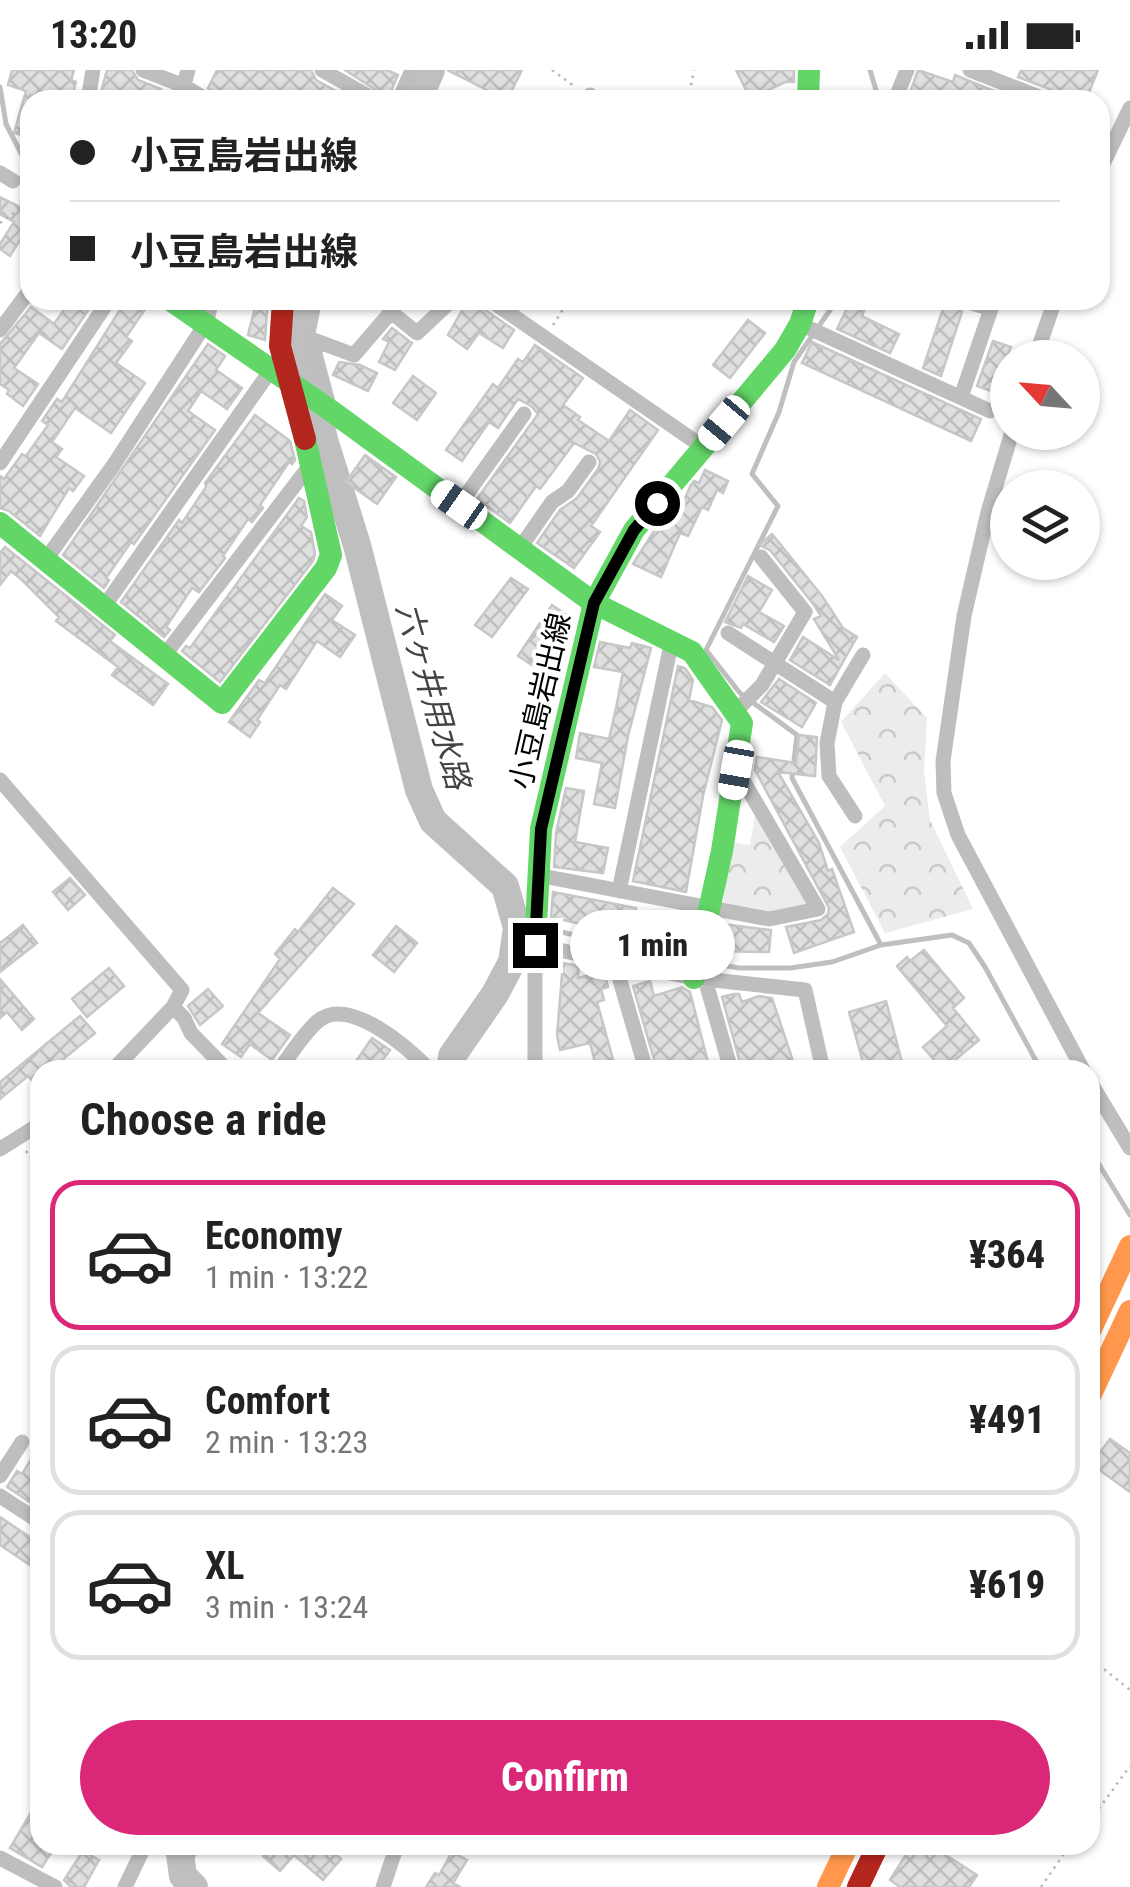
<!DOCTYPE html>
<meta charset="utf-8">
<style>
:root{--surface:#fff;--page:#f6f6f6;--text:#222;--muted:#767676;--line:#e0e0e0;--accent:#db2777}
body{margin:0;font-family:"Roboto Condensed","Noto Sans JP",sans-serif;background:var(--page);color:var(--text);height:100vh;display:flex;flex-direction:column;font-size:38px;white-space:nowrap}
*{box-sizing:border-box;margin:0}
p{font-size:32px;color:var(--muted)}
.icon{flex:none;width:55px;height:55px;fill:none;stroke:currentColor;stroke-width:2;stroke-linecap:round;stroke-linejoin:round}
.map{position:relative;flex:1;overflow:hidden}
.drawer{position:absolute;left:30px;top:990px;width:1070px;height:795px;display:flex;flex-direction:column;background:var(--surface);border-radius:30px;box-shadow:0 2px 8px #0004}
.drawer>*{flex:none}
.hud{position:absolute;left:20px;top:20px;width:1090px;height:220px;border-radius:30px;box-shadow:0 2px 8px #0004;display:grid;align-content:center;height:220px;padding:0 50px;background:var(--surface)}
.needle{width:65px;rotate:296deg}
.controls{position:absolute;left:990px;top:270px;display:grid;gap:20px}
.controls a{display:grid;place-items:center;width:110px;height:110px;border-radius:50%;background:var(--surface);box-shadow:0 2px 8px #0004;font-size:50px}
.end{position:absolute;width:45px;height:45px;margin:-22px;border:12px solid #000;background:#fff;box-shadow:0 0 0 5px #fff}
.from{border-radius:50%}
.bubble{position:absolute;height:70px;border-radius:35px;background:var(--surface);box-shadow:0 2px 8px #0004;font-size:32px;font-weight:800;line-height:70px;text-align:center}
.car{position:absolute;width:30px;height:60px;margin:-30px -15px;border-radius:12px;box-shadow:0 0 8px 2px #0007;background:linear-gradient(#fff 24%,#345 0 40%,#fff 0 76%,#345 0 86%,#fff 0)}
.hud b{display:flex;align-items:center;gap:35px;height:95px;font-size:38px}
.hud b+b{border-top:2px solid var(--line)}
.hud i{width:25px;height:25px;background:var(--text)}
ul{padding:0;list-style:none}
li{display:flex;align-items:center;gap:30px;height:150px;margin:0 20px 15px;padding:0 30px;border:5px solid var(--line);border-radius:30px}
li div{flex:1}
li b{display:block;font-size:38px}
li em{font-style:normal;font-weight:800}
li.on{border-color:var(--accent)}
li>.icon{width:90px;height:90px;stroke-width:1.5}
h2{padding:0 50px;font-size:45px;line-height:120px}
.primary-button{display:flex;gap:20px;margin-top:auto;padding:20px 50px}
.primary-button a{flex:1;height:115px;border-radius:60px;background:var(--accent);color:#fff;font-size:40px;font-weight:800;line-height:115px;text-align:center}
.status{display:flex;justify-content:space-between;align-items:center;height:70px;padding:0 50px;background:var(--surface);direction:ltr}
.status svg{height:28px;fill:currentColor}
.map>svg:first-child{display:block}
.forest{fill:url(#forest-crowns)}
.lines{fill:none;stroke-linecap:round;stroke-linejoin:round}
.stream{stroke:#bfbfbf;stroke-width:5}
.river{stroke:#bfbfbf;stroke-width:28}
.building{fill:url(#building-cross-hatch);stroke:#c7c7c7;stroke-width:2.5}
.path{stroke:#b9b9b9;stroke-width:2.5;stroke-dasharray:2.5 5;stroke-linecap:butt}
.street{stroke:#bebebe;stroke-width:15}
.fast{stroke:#63d668;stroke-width:22}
.slow{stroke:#ff974d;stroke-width:22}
.jam{stroke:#b3261e;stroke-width:22}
.route{stroke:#000;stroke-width:12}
.labels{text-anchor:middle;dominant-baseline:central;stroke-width:8;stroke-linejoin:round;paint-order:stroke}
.street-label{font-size:30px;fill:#000;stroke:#fff}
.water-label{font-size:32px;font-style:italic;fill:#444;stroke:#fff}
</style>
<div class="status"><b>13:20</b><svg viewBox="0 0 49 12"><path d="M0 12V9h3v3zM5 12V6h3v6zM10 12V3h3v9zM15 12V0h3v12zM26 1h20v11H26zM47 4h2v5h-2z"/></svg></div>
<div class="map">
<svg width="1130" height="1817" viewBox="0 0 1130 1817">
<defs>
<pattern id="forest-crowns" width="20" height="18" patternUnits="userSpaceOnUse" patternTransform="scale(2.5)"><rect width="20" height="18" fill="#ececec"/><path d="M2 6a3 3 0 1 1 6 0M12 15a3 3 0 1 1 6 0" fill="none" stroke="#c9c9c9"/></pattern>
<pattern id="building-cross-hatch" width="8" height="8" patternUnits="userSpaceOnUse" patternTransform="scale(2.5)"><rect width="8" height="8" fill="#dfdfdf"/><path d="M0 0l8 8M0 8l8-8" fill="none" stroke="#bebebe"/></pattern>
</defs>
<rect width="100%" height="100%" fill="#fff"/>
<path class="forest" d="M885,603L927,648L924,702L930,750L973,839L885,863L840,777L885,736L841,652Z
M756,740L808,832L805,837L768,844L723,835L730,772L750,775Z"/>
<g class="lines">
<path class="stream" d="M870,0L879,30
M0,17L6,54L27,95L20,111L30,118
M837,230L794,292L779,342L752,404L778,436L706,580L740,623L797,665L792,708L881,875
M543,858L693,891
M704,892L739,898H790L832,892L881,875L952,865L969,873L985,897L1041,1000
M1090,1080L1130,1145"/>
<path class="river" d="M418,30L431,0
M308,230L300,270L325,373L357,475L419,720L433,751L505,816L517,858L512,892L495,924L452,986L450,1000
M187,1775L180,1784L183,1806L194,1817"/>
</g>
<path class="building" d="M12,0H74L71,10L76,12L71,30H48L30,25V67L14,63L26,21L8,15Z
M107,0H132L138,10L161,19L158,30H99Z
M217,0H311L316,10L347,27L345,30H226L208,18Z
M345,0H387L398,5L388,28Z
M447,0H522L507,30Z
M736,0H794V12H785L766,21L771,30H751Z
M918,0L953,12L955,5L1016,30H937L911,20Z
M1021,0H1098L1086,30L1070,25V30H1058L1052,20L1018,7Z
M0,127L30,142V154L10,186L0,179V174L14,152L0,144Z
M71,230H95L62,279L39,263L14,298L38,314L23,336L7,324L9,320L0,314V274L31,237L54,254Z
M126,230H141L148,235L126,267L132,271L116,293L145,313L111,363L75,338L52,372L62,379L56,387L84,406L73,421L69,418L40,466L9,441L0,438V406L4,409L22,384L26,386L48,355L42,351L57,329L62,332Z
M257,230H268L265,270L248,265Z
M468,230H479L484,239L514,260L503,278L479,263L467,279L448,265Z
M851,230H868L862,246L899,264L890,283L837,259Z
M946,230L962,242L941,306L923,298Z
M748,250L765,263L730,308L713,295Z
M392,258L412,273L395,300L379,292L389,272L383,269Z
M993,271L1011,277L991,321L977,316Z
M812,272L981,349L971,371L802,293Z
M208,274L225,286L216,300L242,318L227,339L201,321L188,341L215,360L134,474L131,472L106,508L109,510L104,518L63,485Z
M535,275L583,308L563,335L580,347L578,350L609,371L630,340L658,360L591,456L600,462L574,498L537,473L560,440L577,428L598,399L600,392L596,384L574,373L540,419L536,416L510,453L477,429L538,344L531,336L518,329L498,358L489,352L462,391L446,380L493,314L498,318L518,289L523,292Z
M339,292L360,295L377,303L368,321L333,305Z
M413,306L436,323L417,350L393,333Z
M255,345L290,371L295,390L292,394L289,392L260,435L263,438L252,452L248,449L223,486L225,488L199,522L192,518L166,557L170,560L164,567L121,532L179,450L182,453L206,417L205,413Z
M365,385L396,407L377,434L346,412Z
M705,400L728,411L723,423L717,420L708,440L702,437L688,466L680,463L661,507L633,494L657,456L663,459L670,444L676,447L691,415L694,411L699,413Z
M299,428L304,431L307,447L301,456L311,462L315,484L313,491L220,612L182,581L186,576L190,578Z
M772,464L822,526L843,558L857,567L830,615L790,590L803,567L839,590L814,549L821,546L814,535L770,480L759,475Z
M5,477L115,565L110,571L168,614L153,635L112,605L118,597L56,551L59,547L22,510L11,501L0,515V483Z
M748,506L772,520L759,542L784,556L774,572L743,554L741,558L725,552Z
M511,508L528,519L492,567L475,555Z
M325,524L342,536L332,550L355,565L340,587L317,571L286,619L280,615L257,650L260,652L250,667L229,652L259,610L265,613Z
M552,535L568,546L535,597L518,586Z
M600,572L630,578L632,573L651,578L628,666L615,738L594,734L602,693L576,688L580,663L609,669L616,638L623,602L594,597Z
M678,596L685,598L693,610L689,630L712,637L722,650L703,726L686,822L633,811Z
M779,609L816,633L802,657L761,632Z
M799,665L817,667L815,706L778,702L819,773L828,801L832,799L854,862L794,883L786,857L821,850L828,844L829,838L755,700L757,687L796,693Z
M566,718L584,721L575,772L608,778L603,803L554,797L556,763Z
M70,808L85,825L68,840L53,822Z
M333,818L354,834L258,943L290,965L272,990L250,974L241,987L222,974L280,889L275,884L295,859L298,862Z
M553,822L636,838L634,848L657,852L659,842L679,846L675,870L647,865V870L551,847Z
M722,854L771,860L769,882L716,881Z
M23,855L37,873L0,902V873Z
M396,856L417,873L394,902L373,885Z
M924,880L964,928L953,938L979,970L943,1000L923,977L947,956L897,896L907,887L910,891Z
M563,893L579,896L578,908L604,901L608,917L601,919L604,930L597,932L616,1000H597L590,973L560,980L557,965Z
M109,898L124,916L87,947L72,929Z
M0,909L34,949L22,960L7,942L0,948Z
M650,911L654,926L682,917L690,922L710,1000H657L633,916Z
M208,919L223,936L200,955L188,936Z
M734,924H739L742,932L759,926L772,928L796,1000H742L722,927Z
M886,931L904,1000H865L849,942Z
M80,946L95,963L50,1000H40V1020L28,1006L0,1029V1012Z
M372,968L390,980L375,1000H350Z
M1110,1369L1130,1383V1422L1091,1394Z
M40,1375V1439L7,1417L17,1401L22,1404Z
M0,1447L40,1474V1502L0,1475Z
M40,1727V1775H56L42,1797L10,1778Z
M272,1775H325L341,1789L323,1810L294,1785L280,1801L263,1786Z
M912,1775H930L977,1805L969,1817H900L890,1810Z
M83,1781L99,1790L84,1817H71L64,1810Z
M452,1782L467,1790L453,1813L460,1817H426L435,1803L439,1805Z"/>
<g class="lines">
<path class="path" d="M552,0L574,16
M688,30L694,0
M0,153L30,131
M553,255L569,230
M26,1081L40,1100
M1090,1594L1105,1600L1130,1620
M1090,1751L1130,1696
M1041,1817L1070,1775"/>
<path class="street" d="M143,0L184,16L207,30
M322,0L375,30
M970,0L1047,30
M88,30L93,0
M180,30L188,0
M399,30L412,0
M587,30L590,25
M895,30L907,0
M1100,100L1130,38
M0,103L13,111
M490,230L703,377
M800,254L990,341
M0,260L30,220
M1035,288L1055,230
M961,327L991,239L963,230
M330,340L311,269L354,285L391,242L417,263L452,230
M1012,362L988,442L964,546L943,691L944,723L958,765L1083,1000
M0,393L109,230
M459,435L524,344
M520,478L552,432L568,421L589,392
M44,492L113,396L206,253L212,230
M103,538L271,300
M728,563L835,632L827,673L829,706L855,746
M164,586L311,394
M835,632L863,585
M736,641L762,615L805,542L761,487
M0,710L182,920L173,937L113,1000
M537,805L769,849L818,839L737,700
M619,821L672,570
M615,893L646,1000
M705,909L731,1000
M173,937L184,948L191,963L227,1000
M279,1000C291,984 303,964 318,951C349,925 408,978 430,1000
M535,1000V875L694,908L805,920L823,1000
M1090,1012L1130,1078
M0,1079L40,1054
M0,1406L22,1372
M0,1426L40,1452
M0,1788L55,1817
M125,1817L145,1775
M383,1817L397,1775"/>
<path class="fast" d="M808,30L809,0
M170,230L330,340L594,533L692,582L742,653L722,781L694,908
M0,453L222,633L326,498L331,485L305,369
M535,875L541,759L594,533L634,460L785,280L800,254L808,230"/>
<path class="slow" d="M1090,1261L1130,1176
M1090,1326L1130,1241
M828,1817L848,1775"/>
<path class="jam" d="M283,230L280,276L305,369
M858,1817L878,1775"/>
</g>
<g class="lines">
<path class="route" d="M535,875L541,759L594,533L634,460L657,433"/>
</g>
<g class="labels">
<g class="street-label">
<text transform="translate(540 631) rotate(-77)">小豆島岩出線</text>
</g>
<g class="water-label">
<text transform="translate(433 626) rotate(74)">六ヶ井用水路</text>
</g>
</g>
</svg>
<div class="controls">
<a><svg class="needle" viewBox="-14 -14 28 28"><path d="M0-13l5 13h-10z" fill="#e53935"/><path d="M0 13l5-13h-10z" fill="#767676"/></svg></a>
<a><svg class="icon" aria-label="layers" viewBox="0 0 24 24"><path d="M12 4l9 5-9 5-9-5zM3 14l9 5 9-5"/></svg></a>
</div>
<i class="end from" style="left:657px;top:433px"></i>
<i class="end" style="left:535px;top:875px"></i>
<div class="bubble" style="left:570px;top:840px;width:165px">1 min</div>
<i class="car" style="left:724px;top:353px;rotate:220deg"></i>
<i class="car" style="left:459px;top:435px;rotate:305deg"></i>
<i class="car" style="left:736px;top:700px;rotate:190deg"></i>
<div class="hud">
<b><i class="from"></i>小豆島岩出線</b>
<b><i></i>小豆島岩出線</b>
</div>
<section class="drawer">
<h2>Choose a ride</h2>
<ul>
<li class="on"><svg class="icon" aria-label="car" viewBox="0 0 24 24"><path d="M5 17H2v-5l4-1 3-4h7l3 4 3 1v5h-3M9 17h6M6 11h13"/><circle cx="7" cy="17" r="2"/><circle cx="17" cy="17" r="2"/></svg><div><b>Economy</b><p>1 min · 13:22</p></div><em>¥364</em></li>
<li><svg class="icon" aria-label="car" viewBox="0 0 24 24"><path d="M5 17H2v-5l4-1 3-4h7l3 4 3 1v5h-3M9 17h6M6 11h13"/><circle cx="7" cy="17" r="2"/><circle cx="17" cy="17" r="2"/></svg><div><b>Comfort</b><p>2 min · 13:23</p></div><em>¥491</em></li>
<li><svg class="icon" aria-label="car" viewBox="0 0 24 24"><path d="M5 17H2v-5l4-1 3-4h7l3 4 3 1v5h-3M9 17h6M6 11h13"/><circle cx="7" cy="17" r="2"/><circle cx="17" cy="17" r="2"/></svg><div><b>XL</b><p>3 min · 13:24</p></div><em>¥619</em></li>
</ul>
<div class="primary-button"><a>Confirm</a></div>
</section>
</div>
